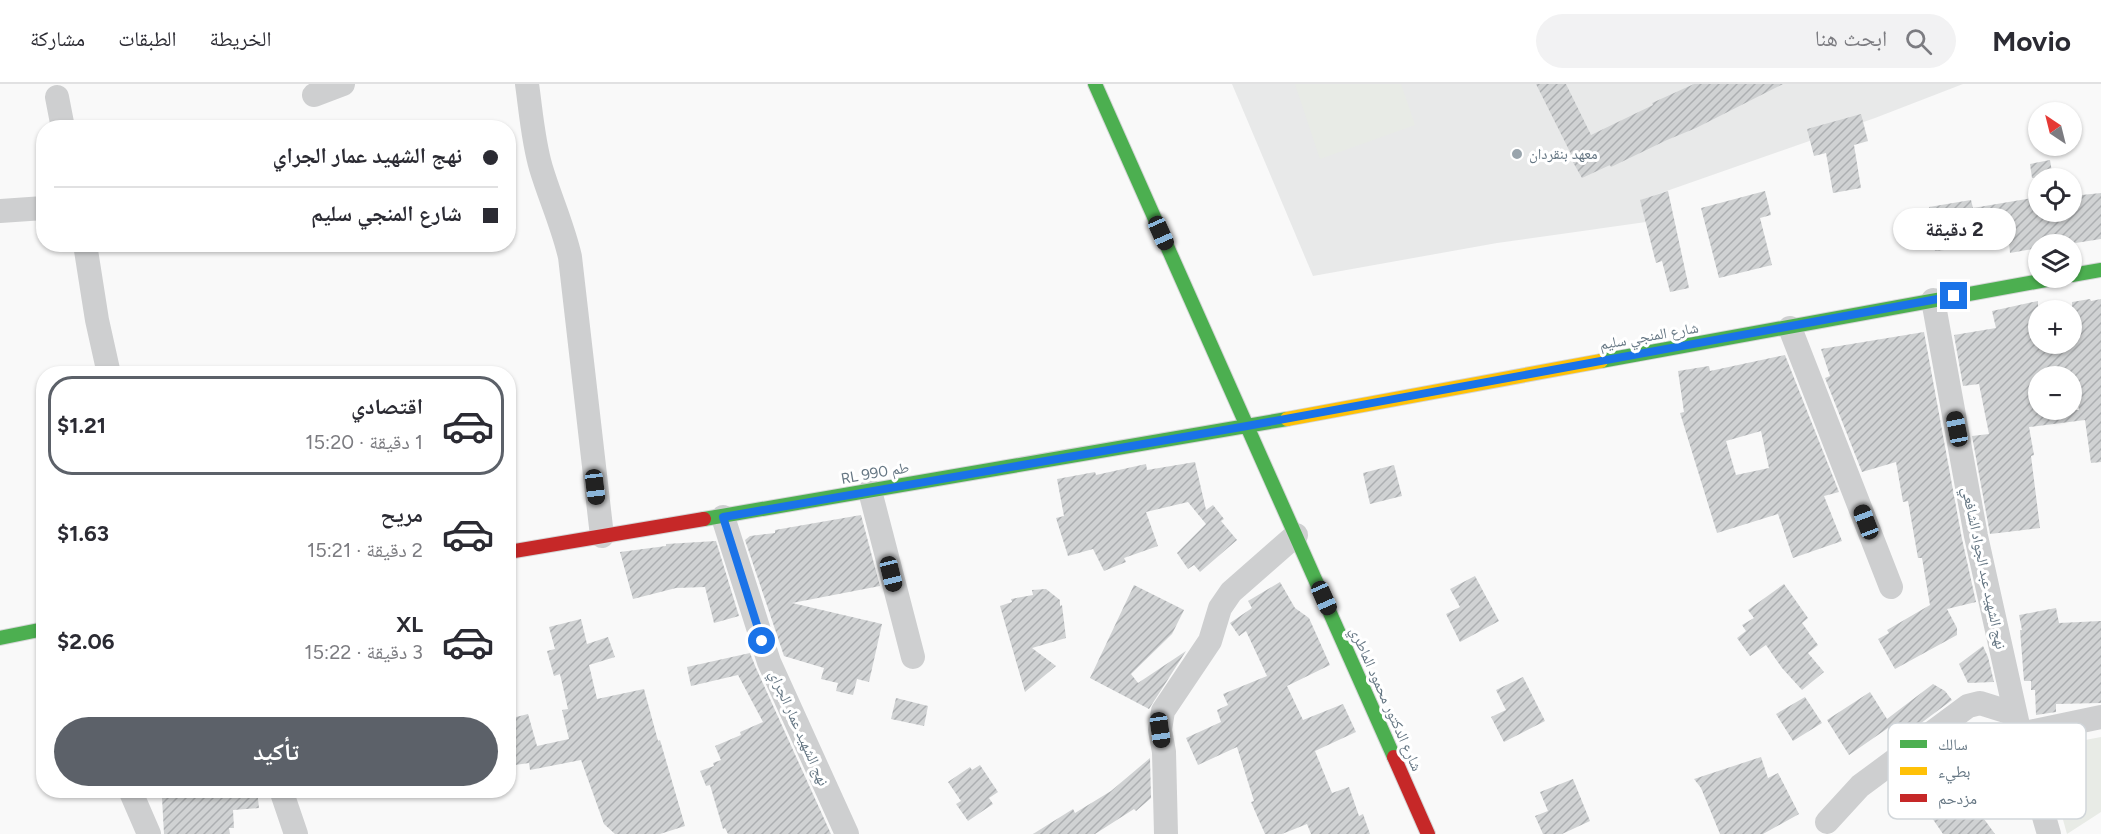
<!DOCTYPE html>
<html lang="ar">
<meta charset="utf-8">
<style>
:root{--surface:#fff;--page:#f2f2f3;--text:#2b2b33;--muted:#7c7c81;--line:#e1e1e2;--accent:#5c6169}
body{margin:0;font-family:Figtree,"Noto Naskh Arabic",sans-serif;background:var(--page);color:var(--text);direction:rtl;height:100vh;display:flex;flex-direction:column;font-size:22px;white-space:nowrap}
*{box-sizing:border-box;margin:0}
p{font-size:20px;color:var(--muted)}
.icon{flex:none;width:33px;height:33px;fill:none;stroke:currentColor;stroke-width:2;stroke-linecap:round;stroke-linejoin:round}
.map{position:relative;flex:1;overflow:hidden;direction:ltr}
.panel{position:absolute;left:36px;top:282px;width:480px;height:432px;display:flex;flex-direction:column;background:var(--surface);border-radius:24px;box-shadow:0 2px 4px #0004;direction:rtl}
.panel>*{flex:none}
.top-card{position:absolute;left:36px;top:36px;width:480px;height:132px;border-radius:24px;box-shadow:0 2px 4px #0004;direction:rtl;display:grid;align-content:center;height:132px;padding:0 18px;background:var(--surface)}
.needle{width:39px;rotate:325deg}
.tools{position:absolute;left:2028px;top:18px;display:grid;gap:12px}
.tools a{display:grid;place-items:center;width:54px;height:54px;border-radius:50%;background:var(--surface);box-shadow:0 2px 4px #0004;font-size:30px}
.end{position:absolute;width:27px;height:27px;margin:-14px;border:8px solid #1a73e8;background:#fff;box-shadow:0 0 0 3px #fff}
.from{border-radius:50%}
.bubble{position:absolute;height:42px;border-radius:21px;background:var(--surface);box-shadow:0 2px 4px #0004;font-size:20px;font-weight:700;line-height:42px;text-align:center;direction:rtl}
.car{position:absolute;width:18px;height:36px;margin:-18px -9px;border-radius:8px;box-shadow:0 0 4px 2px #0007;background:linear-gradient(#222 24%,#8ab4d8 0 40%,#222 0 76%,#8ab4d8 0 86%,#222 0)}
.top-card b{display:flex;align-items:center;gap:21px;height:57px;font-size:22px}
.top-card b+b{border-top:2px solid var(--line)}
.top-card i{width:15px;height:15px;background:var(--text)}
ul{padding:10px 0 0;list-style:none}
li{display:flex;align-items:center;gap:18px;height:99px;margin:0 12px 9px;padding:0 6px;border:3px solid transparent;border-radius:24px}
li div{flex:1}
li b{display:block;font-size:22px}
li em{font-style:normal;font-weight:700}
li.selected{border-color:var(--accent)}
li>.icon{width:54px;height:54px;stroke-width:1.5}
.primary-button{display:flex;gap:12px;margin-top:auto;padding:12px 18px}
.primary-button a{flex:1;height:69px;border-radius:36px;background:var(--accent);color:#fff;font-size:24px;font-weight:700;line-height:69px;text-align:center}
header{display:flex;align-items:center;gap:36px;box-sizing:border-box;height:84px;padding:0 30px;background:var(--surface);border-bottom:2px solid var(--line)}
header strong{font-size:28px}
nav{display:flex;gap:33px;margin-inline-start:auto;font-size:21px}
.search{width:420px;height:54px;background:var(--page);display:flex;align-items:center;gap:15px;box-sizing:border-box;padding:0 21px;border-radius:33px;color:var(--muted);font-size:22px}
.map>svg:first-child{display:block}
.built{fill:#e8e9e9}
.park{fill:#e8ebe6}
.building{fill:url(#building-hatch);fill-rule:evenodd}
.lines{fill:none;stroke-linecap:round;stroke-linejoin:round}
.fast-casing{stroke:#d5d6d7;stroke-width:16}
.slow-casing{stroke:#d5d6d7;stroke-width:16}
.jam-casing{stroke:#d5d6d7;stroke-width:16}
.street{stroke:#cecfd0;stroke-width:24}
.fast{stroke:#4caf50;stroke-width:14}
.slow{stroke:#ffc107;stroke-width:14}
.jam{stroke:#c62828;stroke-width:14}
.route{stroke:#1a73e8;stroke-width:8}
.poi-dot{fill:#99a4ac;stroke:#fff;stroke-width:2}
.labels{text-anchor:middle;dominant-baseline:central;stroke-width:6;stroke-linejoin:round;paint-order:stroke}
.poi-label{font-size:15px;fill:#657683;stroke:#fff;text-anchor:start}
.street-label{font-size:15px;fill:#657683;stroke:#fff}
.key{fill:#fff;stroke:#d1d6da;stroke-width:1.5}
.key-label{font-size:16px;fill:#657683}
</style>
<header>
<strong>Movio</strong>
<div class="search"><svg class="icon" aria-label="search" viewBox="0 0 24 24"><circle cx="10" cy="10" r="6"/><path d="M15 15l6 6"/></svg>ابحث هنا</div>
<nav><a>الخريطة</a><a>الطبقات</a><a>مشاركة</a></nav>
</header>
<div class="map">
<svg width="2101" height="750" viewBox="0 0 2101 750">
<defs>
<pattern id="building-hatch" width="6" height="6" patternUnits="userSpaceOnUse" patternTransform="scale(1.5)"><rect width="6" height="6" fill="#d0d2d3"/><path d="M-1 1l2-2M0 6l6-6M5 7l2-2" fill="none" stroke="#acafb1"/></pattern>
</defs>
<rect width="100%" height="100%" fill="#f9f9f9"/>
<path class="built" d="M1232,0H1963L1875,34L1641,116L1646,138L1497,159L1313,192Z"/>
<path class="park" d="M1295,0H1401L1415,41L1320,75Z
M2101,653V728L2067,750L2043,664Z"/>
<path class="building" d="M1536,0H1566L1591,51L1653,21L1652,19L1694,0H1783L1696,44L1667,56L1611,83L1610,81L1582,94L1570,73L1572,72Z
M1861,30L1868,57L1854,61L1861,104L1833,109L1826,69L1814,72L1807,45Z
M2050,76L2053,94H2032L2030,80Z
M1668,107L1689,204L1670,208L1662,177L1656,179L1640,116Z
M1765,107L1771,131L1760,134L1772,181L1719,194L1701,124Z
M2101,109V155L2069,160H2038V164L2010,169L2009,159L1935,167L1929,123L1971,116L1973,124L2038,113V128H2072V112Z
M2090,215L2091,217L2101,215V378L2091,379L2085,336L2029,343L2034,371L2031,372L2040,444L1990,450L1972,352L1989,350L1979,300L1963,302L1954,251L1996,244L1992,227L2038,217V260H2072V218ZM2038,292H2073L2079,326H2038Z
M1924,248L1962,455L1976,518L1947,525L1957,544V551L1895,585L1878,555L1889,549L1887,546L1930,521L1922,474H1918L1908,417L1903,418L1896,378L1862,388L1825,294L1830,292L1821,265Z
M1785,271L1839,408L1824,412L1842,457L1793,474L1778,430L1717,449L1680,329L1684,328L1678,287L1709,282L1710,287ZM1761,347L1769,384L1736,391L1726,357Z
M1195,378L1206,426L1213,421L1224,435L1221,437L1237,456L1200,488L1194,481L1188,485L1177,469L1206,440L1188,418L1146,428L1158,462L1124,474L1126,478L1104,487L1093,465L1068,472L1056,434L1064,432L1057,395L1095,388L1096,391L1146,380L1147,386Z
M1394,381L1402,412L1370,420L1363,389Z
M861,431L880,502L792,519L882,540L869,598L857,595L853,611L836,607L838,599L821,595L824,584L784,572L745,456L750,452L775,449V446Z
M716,457L739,532L714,539L705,503L676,504L633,515L620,468L666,462V460Z
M1475,492L1499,537L1460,558L1446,530L1460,523L1450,505Z
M1280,498L1295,524L1309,534L1330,581L1287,602L1303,636L1343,620L1356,648L1315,667L1332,709L1349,703L1359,732L1363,730L1370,750H1311L1307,740L1282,750H1265L1251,718L1254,717L1237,663L1198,681L1186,654L1221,638L1217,626L1228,621L1223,610L1267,592L1246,547L1239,552L1230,539L1252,524L1248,517Z
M1784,500L1808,534L1802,539L1818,561L1808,569L1824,588L1802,606L1782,584L1766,561L1750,572L1737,554L1746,547L1742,541L1754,534L1748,526Z
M1134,501L1184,526L1172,550L1131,590L1138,599L1186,567L1149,625L1090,594Z
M1046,505L1060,516V522L1062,521L1066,554L1032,564L1056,582L1025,608L1000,522L1012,518L1011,515L1033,511L1032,506Z
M2056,524L2059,539L2101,537V619L2056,620V628L2036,631L2035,606H2031V597H2024L2020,546H2022L2019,531Z
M581,535L587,560L608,553L615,573L589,581L597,615L644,605L658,657L660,656L685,742L660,750H615L604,740L581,676L530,686L529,679L508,682V635L528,630L537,662L569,655L562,626L568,625L560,590L554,592L547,567L555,565L549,543Z
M1983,562L1988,573L1994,598L1968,599L1959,580Z
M750,569L756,584L831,750H728L725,744L723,745L710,701L706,702L700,687L714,682L713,679L721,676L715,662L741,651L740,648L763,638L738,591L691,602L687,583Z
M1523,593L1545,637L1504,658L1491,633L1506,626L1496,606Z
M1933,600L1945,607L1952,616L1897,657L1888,644L1849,671L1827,636L1870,608L1887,635Z
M1805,613L1822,639L1793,657L1776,630Z
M896,614L928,622L924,642L891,635Z
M2001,655L2013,684L1966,702L1977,717L1973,720L1995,750H1943L1930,731L1937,726L1915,697L1937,681L1938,683L1948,676Z
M1761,673L1768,694L1778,689L1799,730L1763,750H1720L1701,704L1694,695Z
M1150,674L1151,714L1136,727L1134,725L1095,750H1033L1073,725L1075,729L1111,707Z
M980,681L998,708L989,714L993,720L968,737L956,720L961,717L948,698L970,683L972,686Z
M1573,695L1590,737L1562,750H1543L1535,732L1548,727L1540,708Z
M194,706H257L259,724L233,726L234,744H229L230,750H164L162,714L172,713V709Z"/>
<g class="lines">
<defs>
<path id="fast" d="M1095,0L1394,673
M2072,191L2101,186
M1601,277L2057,194
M704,435L1287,335
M0,554L44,545"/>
<path id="slow" d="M1287,335L1601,277"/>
<path id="jam" d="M508,468L704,435
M1394,673L1428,750"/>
</defs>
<use href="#fast" class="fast-casing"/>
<use href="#slow" class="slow-casing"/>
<use href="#jam" class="jam-casing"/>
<path class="street" d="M527,0C531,28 533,57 541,84C550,114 563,142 570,173L602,452
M314,11L343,0
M57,13L63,44
M0,127L44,124
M85,160L97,236L109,290
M1933,216L1976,452L2020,650L2049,750
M1790,244L1891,503
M870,407L913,573
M723,433L769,578L847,750
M2020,650L2101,633
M130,706L149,750
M281,706L296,750
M1827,738L1860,702L1968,622L1980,619L2015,630
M1166,750L1164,668L1160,646L1163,627L1210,557L1220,524L1231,508L1296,451"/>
<use href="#fast" class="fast"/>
<use href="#slow" class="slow"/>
<use href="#jam" class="jam"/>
</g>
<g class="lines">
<path class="route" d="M762,557L723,433L1247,342L1954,212"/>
</g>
<circle class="poi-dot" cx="1517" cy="70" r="6"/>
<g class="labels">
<g class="poi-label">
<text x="1529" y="70">معهد بنقردان</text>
</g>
<g class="street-label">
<text transform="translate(1649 252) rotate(-10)">شارع المنجي سليم</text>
<text transform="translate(875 389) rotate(-10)">RL طم 990</text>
<text transform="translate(1984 484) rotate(78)">نهج الشهيد عبد الجواد الشافعي</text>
<text transform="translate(1386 615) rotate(66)">شارع الدكتور محمود الماطري</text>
<text transform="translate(799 644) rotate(66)">نهج الشهيد عمار الجراي</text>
</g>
</g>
<rect x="1888" y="639" width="198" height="96" rx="9" class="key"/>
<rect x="1900" y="656" width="27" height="8" fill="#4caf50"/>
<rect x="1900" y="683" width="27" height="8" fill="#ffc107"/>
<rect x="1900" y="710" width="27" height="8" fill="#c62828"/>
<g class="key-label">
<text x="1938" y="666">سالك</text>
<text x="1938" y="693">بطيء</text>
<text x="1938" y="720">مزدحم</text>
</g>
</svg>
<div class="tools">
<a><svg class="needle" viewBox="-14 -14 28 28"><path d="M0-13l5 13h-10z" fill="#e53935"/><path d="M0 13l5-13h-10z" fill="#7c7c81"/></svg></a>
<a><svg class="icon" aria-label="locate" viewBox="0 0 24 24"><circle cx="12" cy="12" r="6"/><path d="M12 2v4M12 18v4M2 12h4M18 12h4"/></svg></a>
<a><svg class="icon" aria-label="layers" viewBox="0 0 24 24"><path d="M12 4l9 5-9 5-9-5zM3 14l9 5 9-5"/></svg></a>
<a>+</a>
<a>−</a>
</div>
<i class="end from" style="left:762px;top:557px"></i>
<i class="end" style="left:1954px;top:212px"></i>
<div class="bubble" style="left:1893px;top:124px;width:123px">2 دقيقة</div>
<i class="car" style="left:1161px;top:149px;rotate:156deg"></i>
<i class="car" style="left:1957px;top:345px;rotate:349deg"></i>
<i class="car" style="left:595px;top:403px;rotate:173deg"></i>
<i class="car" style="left:1866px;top:438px;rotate:339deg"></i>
<i class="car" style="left:891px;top:490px;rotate:166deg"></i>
<i class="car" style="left:1324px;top:514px;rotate:156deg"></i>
<i class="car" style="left:1160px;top:646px;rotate:172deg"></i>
<div class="top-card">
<b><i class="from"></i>نهج الشهيد عمار الجراي</b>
<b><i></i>شارع المنجي سليم</b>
</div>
<section class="panel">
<ul>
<li class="selected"><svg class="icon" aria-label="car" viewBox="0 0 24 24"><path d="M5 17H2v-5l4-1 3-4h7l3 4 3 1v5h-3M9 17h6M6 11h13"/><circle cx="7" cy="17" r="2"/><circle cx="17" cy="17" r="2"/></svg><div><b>اقتصادي</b><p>1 دقيقة · 15:20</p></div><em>$1.21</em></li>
<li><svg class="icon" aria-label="car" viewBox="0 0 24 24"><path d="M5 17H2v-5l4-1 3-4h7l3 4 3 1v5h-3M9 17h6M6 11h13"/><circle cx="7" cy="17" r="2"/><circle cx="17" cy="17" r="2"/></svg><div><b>مريح</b><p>2 دقيقة · 15:21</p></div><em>$1.63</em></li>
<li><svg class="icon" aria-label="car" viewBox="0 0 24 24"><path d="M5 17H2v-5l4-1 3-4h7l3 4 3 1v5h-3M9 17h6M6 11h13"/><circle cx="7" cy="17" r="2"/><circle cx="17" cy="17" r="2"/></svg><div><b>XL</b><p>3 دقيقة · 15:22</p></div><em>$2.06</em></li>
</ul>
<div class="primary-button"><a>تأكيد</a></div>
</section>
</div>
